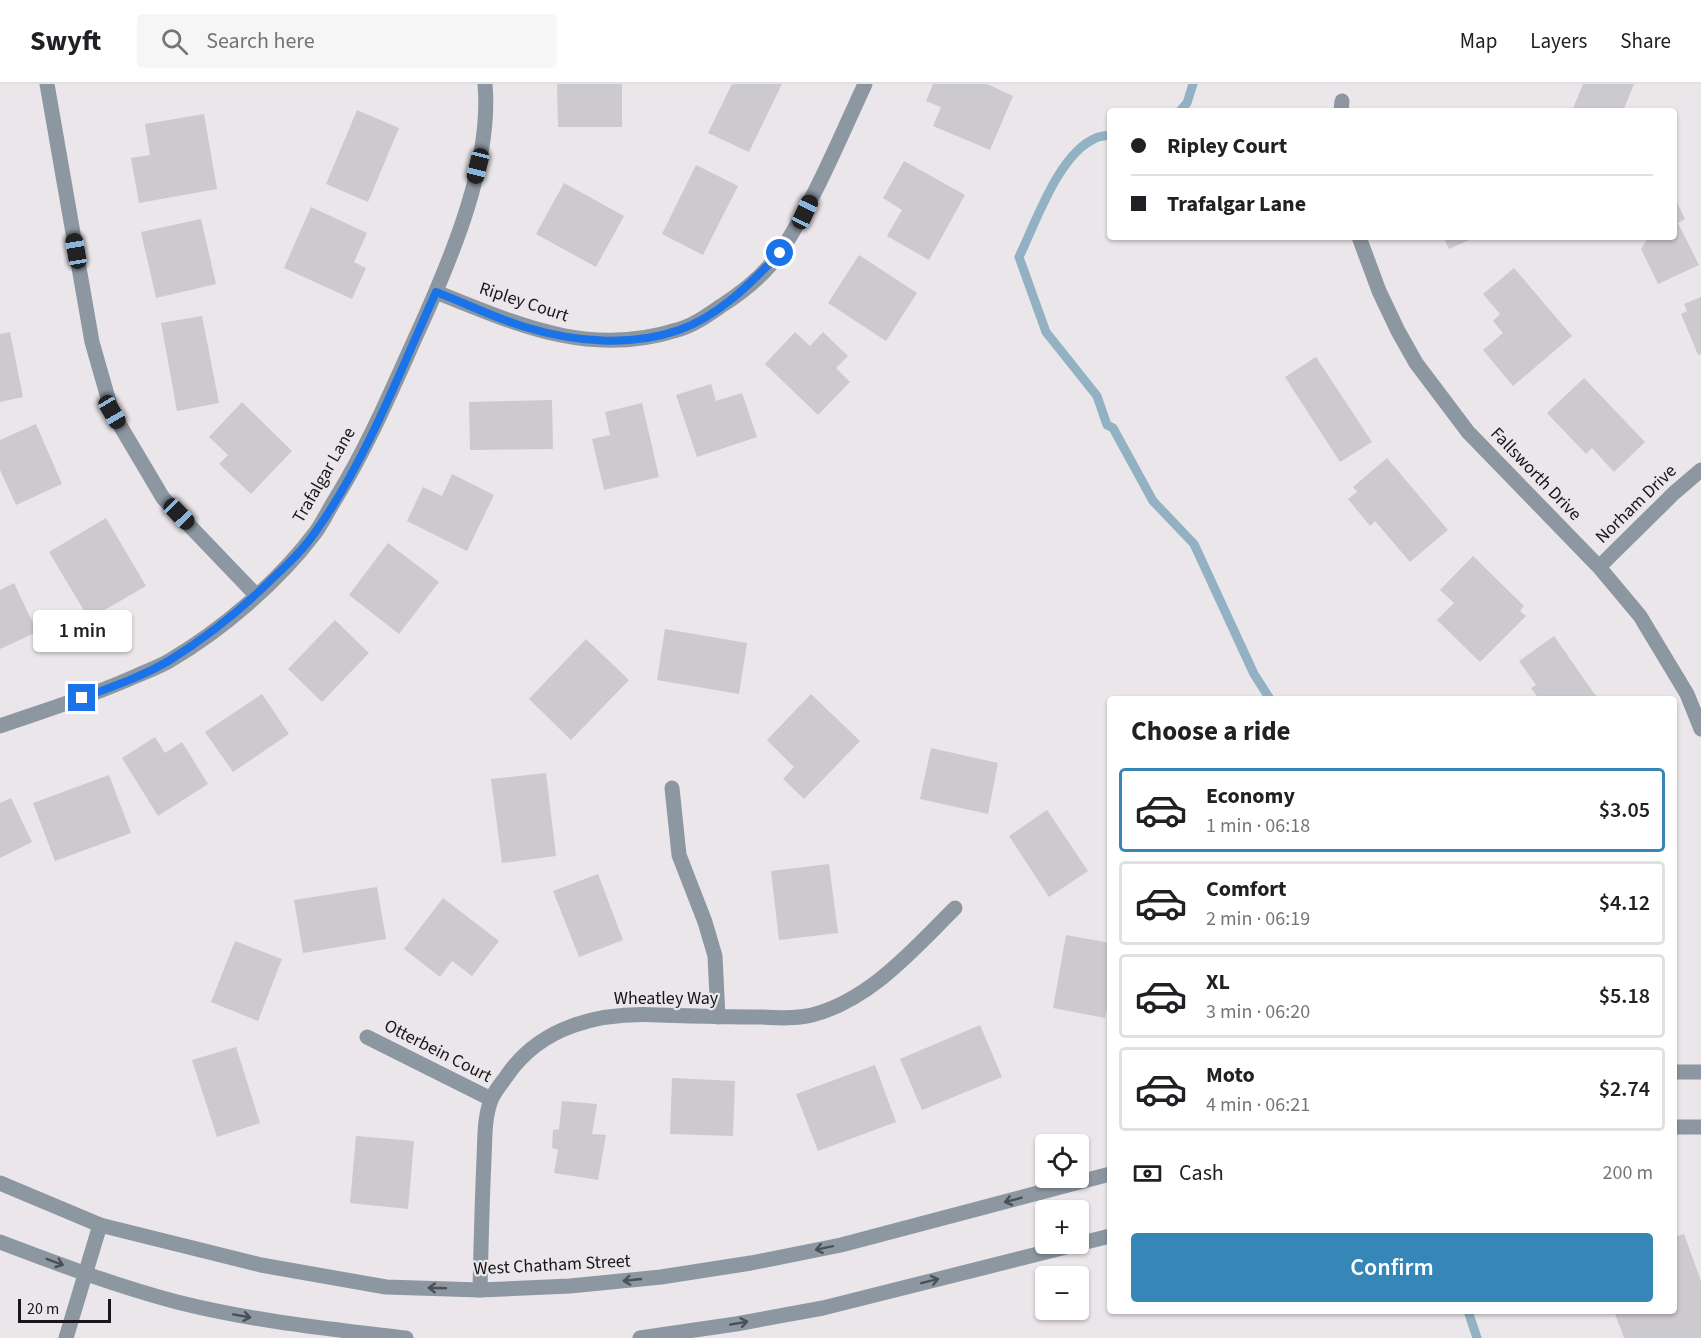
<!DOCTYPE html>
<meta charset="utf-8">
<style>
:root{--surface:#fff;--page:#f6f6f6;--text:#202124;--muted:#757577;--line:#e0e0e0;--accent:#3687b8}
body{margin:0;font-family:"Source Sans 3",sans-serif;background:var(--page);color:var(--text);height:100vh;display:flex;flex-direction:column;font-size:22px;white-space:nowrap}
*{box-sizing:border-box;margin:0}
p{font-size:20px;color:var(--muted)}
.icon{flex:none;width:33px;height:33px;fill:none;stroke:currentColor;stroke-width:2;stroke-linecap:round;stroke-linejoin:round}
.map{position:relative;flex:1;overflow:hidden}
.details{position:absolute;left:1107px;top:612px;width:570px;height:618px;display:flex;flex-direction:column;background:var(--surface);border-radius:6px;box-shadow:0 2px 4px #0004}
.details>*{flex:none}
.guide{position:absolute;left:1107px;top:24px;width:570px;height:132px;border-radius:6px;box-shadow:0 2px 4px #0004;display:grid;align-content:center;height:132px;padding:0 24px;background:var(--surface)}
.buttons{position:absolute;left:1035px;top:1050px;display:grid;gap:12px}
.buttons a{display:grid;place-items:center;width:54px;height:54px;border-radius:6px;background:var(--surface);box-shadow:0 2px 4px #0004;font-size:30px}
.scale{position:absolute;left:18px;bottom:15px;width:93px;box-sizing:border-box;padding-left:6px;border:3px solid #181618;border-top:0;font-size:16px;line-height:21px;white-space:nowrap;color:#181618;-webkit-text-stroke:4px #eae6ea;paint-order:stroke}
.end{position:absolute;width:27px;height:27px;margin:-14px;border:8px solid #1a73e8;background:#fff;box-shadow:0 0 0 3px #fff}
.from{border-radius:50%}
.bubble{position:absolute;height:42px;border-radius:6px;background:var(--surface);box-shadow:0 2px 4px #0004;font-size:20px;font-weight:600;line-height:42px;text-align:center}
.car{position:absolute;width:18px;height:36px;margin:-18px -9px;border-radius:8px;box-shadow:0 0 4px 2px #0007;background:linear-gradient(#222 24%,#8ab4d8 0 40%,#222 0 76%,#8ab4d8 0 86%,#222 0)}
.guide b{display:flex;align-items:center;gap:21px;height:57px;font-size:22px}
.guide b+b{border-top:2px solid var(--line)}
.guide i{width:15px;height:15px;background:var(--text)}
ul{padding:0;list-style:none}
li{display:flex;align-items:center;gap:18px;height:84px;margin:0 12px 9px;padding:0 12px;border:3px solid var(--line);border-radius:6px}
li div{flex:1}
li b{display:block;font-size:22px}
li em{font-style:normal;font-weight:600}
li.on{border-color:var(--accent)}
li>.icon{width:54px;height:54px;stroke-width:1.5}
h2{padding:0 24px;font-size:27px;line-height:72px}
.pay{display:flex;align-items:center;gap:15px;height:66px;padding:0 24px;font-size:22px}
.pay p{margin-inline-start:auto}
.primary-button{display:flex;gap:12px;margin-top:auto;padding:12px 24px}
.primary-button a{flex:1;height:69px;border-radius:6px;background:var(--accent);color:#fff;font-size:24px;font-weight:600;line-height:69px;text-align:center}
header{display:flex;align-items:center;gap:36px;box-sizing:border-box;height:84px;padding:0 30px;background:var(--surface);border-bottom:2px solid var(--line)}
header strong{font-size:28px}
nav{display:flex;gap:33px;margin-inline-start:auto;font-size:21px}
.search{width:420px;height:54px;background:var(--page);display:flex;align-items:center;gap:15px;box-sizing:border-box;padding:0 21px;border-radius:6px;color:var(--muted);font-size:22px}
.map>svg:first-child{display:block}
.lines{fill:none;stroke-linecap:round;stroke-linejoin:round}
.stream{stroke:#92b2c4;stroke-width:9}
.building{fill:#cccacf}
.minor{stroke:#8c97a1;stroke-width:15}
.tertiary{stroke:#8c97a1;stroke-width:15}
.oneway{stroke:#4c5056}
.route{stroke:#1a73e8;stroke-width:8}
.labels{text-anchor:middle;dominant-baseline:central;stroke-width:4.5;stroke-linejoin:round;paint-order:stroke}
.street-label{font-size:18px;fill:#181618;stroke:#eae6ea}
</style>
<header>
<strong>Swyft</strong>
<div class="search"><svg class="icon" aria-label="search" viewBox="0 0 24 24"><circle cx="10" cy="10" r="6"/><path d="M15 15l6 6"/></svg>Search here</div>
<nav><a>Map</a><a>Layers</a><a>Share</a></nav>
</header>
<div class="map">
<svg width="1701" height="1254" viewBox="0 0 1701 1254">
<rect width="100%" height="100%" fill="#eae6ea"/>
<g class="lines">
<path class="stream" d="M1180,27L1187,19L1193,0
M1110,51C1106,52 1100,52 1096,54C1059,69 1036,138 1019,173L1046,248L1097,312L1107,341L1113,344L1153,417L1194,460L1254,590L1270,615
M1468,1227L1477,1254"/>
</g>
<path class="building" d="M557,0H622V43H558Z
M732,0H782L749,68L708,49Z
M933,0H987L1013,12L990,66L933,42L941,23L926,17Z
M1583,0H1634L1623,27H1572Z
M357,26L399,44L368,118L326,100Z
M204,30L217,105L139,119L131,74L150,71L145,40Z
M904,77L965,111L929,176L887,152L902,126L883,114Z
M696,81L738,102L703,171L662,150Z
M564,99L624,132L596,183L536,150Z
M1674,112L1685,135L1678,139L1699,181L1658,200L1641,165L1646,157L1644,153H1674Z
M311,123L367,149L354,178L366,184L352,215L284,184Z
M201,135L216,200L156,214L141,148Z
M1443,153H1476L1449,165Z
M859,171L917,209L886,257L828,219Z
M1514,184L1572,252L1513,302L1483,266L1503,249L1493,237L1500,230L1483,210Z
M1701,213V270L1698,271L1681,230L1687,227L1684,220Z
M202,232L219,319L177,327L161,239Z
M10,248L23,313L0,318V250Z
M795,248L810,262L823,248L848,272L836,284L850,298L818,331L765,280Z
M1316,273L1372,358L1340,378L1285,293Z
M1584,294L1645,358L1614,388L1592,364L1586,370L1547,329Z
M711,300L716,317L742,309L757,353L697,373L676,311Z
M552,316L553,365L470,366L469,318Z
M242,318L292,367L251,410L219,380L228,371L209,353Z
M642,319L659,393L604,406L592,355L610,351L605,328Z
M36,340L62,400L16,421L0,386V356Z
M1387,374L1448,446L1410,478L1375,437L1370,442L1348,415L1357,408L1353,403Z
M452,390L494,411L467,467L407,437L423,403L442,412Z
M106,434L146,502L89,535L49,468Z
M388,459L439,498L399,550L349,511Z
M1473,472L1524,522L1520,527L1526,532L1480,578L1437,536L1454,519L1440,506Z
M14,499L37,548L0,565V506Z
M335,536L369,569L322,618L288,585Z
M665,545L747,559L739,610L657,596Z
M1554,552L1593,608L1599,615H1539L1531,604L1536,601L1519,577Z
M586,555L629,596L571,656L529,615Z
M262,610L289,650L233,688L205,648Z
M811,610L860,657L804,715L783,695L794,683L767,656Z
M155,653L165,669L182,658L208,700L158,732L122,674Z
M931,664L998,679L988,730L920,715Z
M546,689L556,772L502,779L491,695Z
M109,691L131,749L55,777L33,719Z
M11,714L32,758L0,774V719Z
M1047,726L1088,787L1049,813L1009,752Z
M829,780L838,849L779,856L771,787Z
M598,790L623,856L579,873L553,807Z
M377,803L386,855L303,869L294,816Z
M443,814L499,857L472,892L452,877L440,893L404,865Z
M1066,851L1110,859V906L1105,934L1053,924Z
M235,857L282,875L258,937L211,918Z
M980,941L1002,993L922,1026L900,975Z
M236,963L260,1039L217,1053L192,976Z
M875,981L896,1038L818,1067L796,1010Z
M672,994L735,997L733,1052L670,1050Z
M562,1017L597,1020L592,1050L606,1051L598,1096L554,1089L558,1066L552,1064L553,1046L559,1045Z
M356,1052L414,1057L408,1125L350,1119Z
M1684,1150L1701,1197V1254H1624L1614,1227H1674V1153Z"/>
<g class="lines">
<path class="minor" d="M47,0L92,258L112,328L163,414L256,511
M1341,27L1342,17
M1359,153L1379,207L1398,247L1416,279L1468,348L1599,483L1640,532L1687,610L1701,645
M436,208C517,240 588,274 677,246C693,242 708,231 721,222C743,208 767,188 781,167C815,115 839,56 865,0
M1599,483L1674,409L1701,386
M0,642C46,626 92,612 136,592C147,587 159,583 169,577C222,546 278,498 315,449C323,438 329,425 336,414C370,359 395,298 422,239C453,170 492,77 485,0
M672,704L679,771L705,838L715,872L718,933
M367,953L491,1015
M480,1206C481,1162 482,1118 484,1075C485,1056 484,1034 491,1016C494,1008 501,1000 506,993C540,942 599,928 658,931C692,932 727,933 762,933C778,934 796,935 812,931C870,916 914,865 955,824
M66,1254L100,1141"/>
<path class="tertiary" d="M1674,988H1701
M1674,1043H1701
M0,1099L100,1141L261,1181L386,1203L480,1206L570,1202L661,1193L751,1179L841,1161L1110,1090
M0,1158C58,1180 116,1202 177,1218C252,1237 330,1245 406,1254
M640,1254L736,1240L823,1224L1110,1152"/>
</g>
<defs><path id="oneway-shaft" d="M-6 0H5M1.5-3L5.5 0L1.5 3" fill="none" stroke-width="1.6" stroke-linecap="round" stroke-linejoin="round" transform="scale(1.5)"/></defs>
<g class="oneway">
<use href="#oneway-shaft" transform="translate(1013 1116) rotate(165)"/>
<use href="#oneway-shaft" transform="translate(824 1164) rotate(168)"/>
<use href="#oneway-shaft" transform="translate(55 1178) rotate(21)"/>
<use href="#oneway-shaft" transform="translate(632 1196) rotate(174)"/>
<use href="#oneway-shaft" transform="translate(930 1197) rotate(-14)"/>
<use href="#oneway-shaft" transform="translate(437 1204) rotate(-178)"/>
<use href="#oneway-shaft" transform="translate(242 1232) rotate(10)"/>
<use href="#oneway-shaft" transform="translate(739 1239) rotate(-10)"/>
</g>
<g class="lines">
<path class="route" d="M82,614C109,604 146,591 170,576C207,553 242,525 273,494C288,480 304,465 316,447C366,377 400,287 436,208C465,219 495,234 525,243C574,258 630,263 679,246C719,232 751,199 780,169"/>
</g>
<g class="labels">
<g class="street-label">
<text transform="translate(524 218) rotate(18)">Ripley Court</text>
<text transform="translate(1536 390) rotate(46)">Fallsworth Drive</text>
<text transform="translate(324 391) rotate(-60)">Trafalgar Lane</text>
<text transform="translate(1636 420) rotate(-44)">Norham Drive</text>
<text x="666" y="914">Wheatley Way</text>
<text transform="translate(438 967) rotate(27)">Otterbein Court</text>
<text transform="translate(552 1181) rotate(-3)">West Chatham Street</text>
</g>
</g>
</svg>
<div class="buttons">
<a><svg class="icon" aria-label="locate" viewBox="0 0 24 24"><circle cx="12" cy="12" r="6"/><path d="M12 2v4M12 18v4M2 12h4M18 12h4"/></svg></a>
<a>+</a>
<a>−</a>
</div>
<div class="scale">20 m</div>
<i class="end from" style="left:780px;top:169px"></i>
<i class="end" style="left:82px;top:614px"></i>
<div class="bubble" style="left:33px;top:526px;width:99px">1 min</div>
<i class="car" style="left:478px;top:82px;rotate:194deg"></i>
<i class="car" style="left:805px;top:128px;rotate:25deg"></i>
<i class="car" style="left:76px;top:167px;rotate:350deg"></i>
<i class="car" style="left:112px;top:328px;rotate:150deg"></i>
<i class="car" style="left:179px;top:430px;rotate:136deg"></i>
<div class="guide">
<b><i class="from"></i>Ripley Court</b>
<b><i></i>Trafalgar Lane</b>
</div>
<section class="details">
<h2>Choose a ride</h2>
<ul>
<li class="on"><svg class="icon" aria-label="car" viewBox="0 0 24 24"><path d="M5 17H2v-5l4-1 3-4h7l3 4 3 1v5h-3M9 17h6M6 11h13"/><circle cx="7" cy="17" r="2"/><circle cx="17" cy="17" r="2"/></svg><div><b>Economy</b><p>1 min · 06:18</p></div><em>$3.05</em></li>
<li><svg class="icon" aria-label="car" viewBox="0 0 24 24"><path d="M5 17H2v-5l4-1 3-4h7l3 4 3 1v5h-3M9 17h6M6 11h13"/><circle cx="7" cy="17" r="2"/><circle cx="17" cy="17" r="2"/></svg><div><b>Comfort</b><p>2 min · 06:19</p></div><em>$4.12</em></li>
<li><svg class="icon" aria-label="car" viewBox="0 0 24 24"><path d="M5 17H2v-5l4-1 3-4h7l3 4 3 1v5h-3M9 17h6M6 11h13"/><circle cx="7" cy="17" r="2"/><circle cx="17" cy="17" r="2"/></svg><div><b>XL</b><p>3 min · 06:20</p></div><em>$5.18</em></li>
<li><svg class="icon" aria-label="car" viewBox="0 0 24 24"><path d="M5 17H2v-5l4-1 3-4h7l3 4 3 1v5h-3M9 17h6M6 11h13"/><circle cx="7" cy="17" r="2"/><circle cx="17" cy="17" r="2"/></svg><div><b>Moto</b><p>4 min · 06:21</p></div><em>$2.74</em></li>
</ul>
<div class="pay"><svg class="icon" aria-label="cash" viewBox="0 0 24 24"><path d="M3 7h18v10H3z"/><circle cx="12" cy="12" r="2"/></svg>Cash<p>200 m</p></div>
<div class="primary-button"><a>Confirm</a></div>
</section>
</div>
